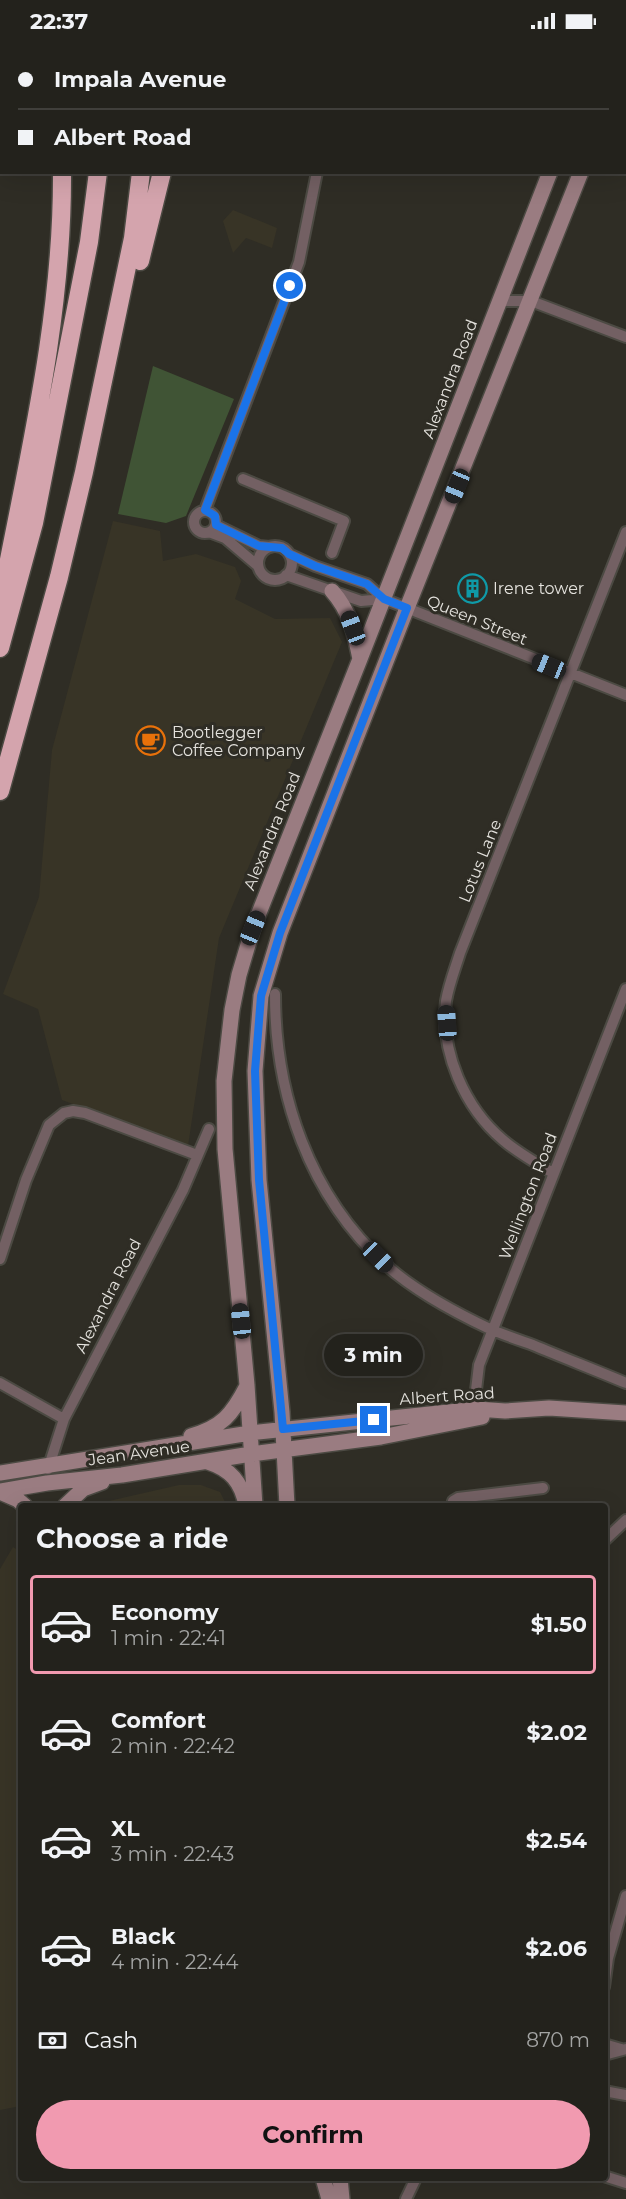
<!DOCTYPE html>
<meta charset="utf-8">
<style>
:root{--surface:#23221c;--page:#2f2f29;--text:#f1f3f6;--muted:#a3a4a3;--line:#403f3b;--accent:#f19ab0}
body{margin:0;font-family:Montserrat,sans-serif;background:var(--page);color:var(--text);height:100vh;display:flex;flex-direction:column;font-size:22px;white-space:nowrap}
*{box-sizing:border-box;margin:0}
p{font-size:20px;color:var(--muted)}
.icon{flex:none;width:33px;height:33px;fill:none;stroke:currentColor;stroke-width:2;stroke-linecap:round;stroke-linejoin:round}
.map{position:relative;flex:1;overflow:hidden}
.panel{position:absolute;left:18px;top:1461px;width:590px;height:678px;display:flex;flex-direction:column;background:var(--surface);border-radius:6px;box-shadow:0 6px 24px #0002,0 0 0 2px var(--line)}
.panel>*{flex:none}
.banner{position:absolute;left:0px;top:0px;width:627px;height:132px;box-shadow:0 6px 24px #0002,0 0 0 2px var(--line);display:grid;align-content:center;height:132px;padding:0 18px;background:var(--surface)}
.end{position:absolute;width:27px;height:27px;margin:-14px;border:8px solid #1a73e8;background:#fff;box-shadow:0 0 0 3px #fff}
.from{border-radius:50%}
.bubble{position:absolute;height:42px;border-radius:21px;background:var(--surface);box-shadow:0 6px 24px #0002,0 0 0 2px var(--line);font-size:20px;font-weight:700;line-height:42px;text-align:center}
.car{position:absolute;width:18px;height:36px;margin:-18px -9px;border-radius:8px;box-shadow:0 0 4px 2px #0007;background:linear-gradient(#222 24%,#8ab4d8 0 40%,#222 0 76%,#8ab4d8 0 86%,#222 0)}
.banner b{display:flex;align-items:center;gap:21px;height:57px;font-size:22px}
.banner b+b{border-top:2px solid var(--line)}
.banner i{width:15px;height:15px;background:var(--text)}
ul{padding:0;list-style:none}
li{display:flex;align-items:center;gap:18px;height:99px;margin:0 12px 9px;padding:0 6px;border:3px solid transparent;border-radius:6px}
li div{flex:1}
li b{display:block;font-size:22px}
li em{font-style:normal;font-weight:700}
li.on{border-color:var(--accent)}
li>.icon{width:54px;height:54px;stroke-width:1.5}
h2{padding:0 18px;font-size:27px;line-height:72px}
.pay{display:flex;align-items:center;gap:15px;height:66px;padding:0 18px;font-size:22px}
.pay p{margin-inline-start:auto}
.action{display:flex;gap:12px;margin-top:auto;padding:12px 18px}
.action a{flex:1;height:69px;border-radius:36px;background:var(--accent);color:#111;font-size:24px;font-weight:700;line-height:69px;text-align:center}
.status{display:flex;justify-content:space-between;align-items:center;height:42px;padding:0 30px;background:var(--surface);direction:ltr}
.status svg{height:16px;fill:currentColor}
.map>svg:first-child{display:block}
.built{fill:#383426}
.green{fill:#405435}
.lines{fill:none;stroke-linecap:round;stroke-linejoin:round}
.street-casing{stroke:#4c4a43;stroke-width:14}
.secondary-casing{stroke:#4c4a43;stroke-width:18}
.highway-casing{stroke:#4c4a43;stroke-width:21}
.street{stroke:#736063;stroke-width:10}
.secondary{stroke:#9a7c81;stroke-width:15}
.highway{stroke:#d4a4ad;stroke-width:18}
.route{stroke:#1a73e8;stroke-width:8}
.labels{text-anchor:middle;dominant-baseline:central;stroke-width:6;stroke-linejoin:round;paint-order:stroke}
.street-label{font-size:16px;fill:#e5e3de;stroke:#2f2d25}
.poi-label{font-size:16px;fill:#e5e3de;stroke:#2f2d25;text-anchor:start}
</style>
<div class="status"><b>22:37</b><svg viewBox="0 0 49 12"><path d="M0 12V9h3v3zM5 12V6h3v6zM10 12V3h3v9zM15 12V0h3v12zM26 1h20v11H26zM47 4h2v5h-2z"/></svg></div>
<div class="map">
<svg width="626" height="2157" viewBox="0 0 626 2157">
<rect width="100%" height="100%" fill="#2f2d25"/>
<path class="built" d="M233,168L277,186L272,206L246,196L233,211L223,179Z
M113,479L160,489L163,519L196,512L235,525L241,539L235,557L275,577L330,576L342,600L219,896L188,1104L62,1058L38,967L3,952L39,855L52,708Z
M179,1443H201L220,1450L227,1464H87Z
M13,1505L21,1510V2064L0,2068V1527Z"/>
<path class="green" d="M153,324L234,357L186,474L166,481L118,472Z"/>
<g class="lines">
<defs>
<path id="street" d="M579,0L580,2
M384,2L387,0
M500,259H531L626,295
M243,437L344,479L332,511
M205,468L299,220L317,130
M194 480a11 11 0 1 1 22 0a11 11 0 1 1-22 0Z
M216,483L259,504L270,505
M209,490L225,496L258,524
M258 521a17 17 0 1 1 34 0a17 17 0 1 1-34 0Z
M289,512L315,524L367,542L384,557L626,653
M286,533L361,559L384,557
M275,952C275,1053 309,1153 386,1223C415,1249 454,1270 490,1287C504,1293 519,1298 533,1303C564,1316 595,1328 626,1341
M553,1131C536,1121 518,1111 503,1098C465,1066 440,1010 446,959C449,942 455,927 460,911L626,490
M0,1217L26,1138L49,1083L64,1071L73,1069L85,1071L197,1113
M0,1341L64,1377
M477,1372L476,1348L479,1323L626,947
M48,1427L64,1377L183,1148L209,1087
M452,1464L453,1459L458,1456L543,1446
M604,1499L626,1478
M604,1945L608,1916L626,1854
M604,2002L621,2007
M604,2013L626,2007
M604,2049L626,2053
M604,2134L626,2141
M406,2157L416,2136"/>
<path id="secondary" d="M600,2L601,0
M626,15V14
M332,549C350,569 355,592 360,617
M191,1394C222,1385 232,1373 247,1344
M208,1420C230,1427 242,1440 246,1464
M0,1431L250,1391L477,1367L505,1369L549,1366L626,1371
M0,1449L47,1441L122,1433L251,1412L381,1395L482,1375
M0,1450L18,1458L25,1464
M65,1464L83,1447L102,1440
M255,1464L247,1343L225,1107L224,1039L232,968L239,933L253,886L360,617L550,130
M287,1464L282,1370L259,1138L257,1084L255,1029L261,954L280,891L407,566L581,130
M323,2136L329,2157
M340,2136L342,2157"/>
<path id="highway" d="M52,0V2
M114,2V0
M157,2V0
M202,2L203,0
M140,219L162,130
M0,564C27,421 63,277 62,130
M0,606L34,481L89,200L98,130
M0,749L59,535L84,430L133,196L141,130"/>
</defs>
<use href="#street" class="street-casing"/>
<use href="#secondary" class="secondary-casing"/>
<use href="#highway" class="highway-casing"/>
<use href="#street" class="street"/>
<use href="#secondary" class="secondary"/>
<use href="#highway" class="highway"/>
</g>
<g class="lines">
<path class="route" d="M290,244L205,468L215,474L216,483L259,504L282,506L289,512L315,524L367,542L384,557L407,566L280,891L261,954L255,1029L259,1138L283,1387L374,1378"/>
</g>
<defs>
<symbol id="building-ring" viewBox="-11 -11 22 22"><circle r="9.5" fill="#2f2d25" stroke="#0f9aa8" stroke-width="1.5"/><path d="M-4-6H4V6H1V3H-1V6H-4ZM-2.5-4.3h1.7v1.8h-1.7ZM.8-4.3h1.7v1.8H.8ZM-2.5-1h1.7V.8h-1.7ZM.8-1h1.7V.8H.8Z" fill="#0f9aa8"/></symbol>
<symbol id="cafe-ring" viewBox="-11 -11 22 22"><circle r="9.5" fill="#2f2d25" stroke="#e8710a" stroke-width="1.5"/><path d="M-5.5-4.5H6V0H3Q3 3.5 0 3.5H-2.5Q-5.5 3.5-5.5 0ZM3-3.2v2h1.7v-2ZM-6 4.5H4V6H-6Z" fill="#e8710a"/></symbol>
</defs>
<g fill-rule="evenodd">
<use href="#building-ring" x="456" y="530" width="33" height="33"/>
<use href="#cafe-ring" x="134" y="682" width="33" height="33"/>
</g>
<g class="labels">
<g class="street-label">
<text transform="translate(450 337) rotate(-69)">Alexandra Road</text>
<text transform="translate(477 578) rotate(22)">Queen Street</text>
<text transform="translate(272 789) rotate(-68)">Alexandra Road</text>
<text transform="translate(480 819) rotate(-68)">Lotus Lane</text>
<text transform="translate(528 1154) rotate(-69)">Wellington Road</text>
<text transform="translate(108 1254) rotate(-63)">Alexandra Road</text>
<text transform="translate(447 1354) rotate(-4)">Albert Road</text>
<text transform="translate(139 1411) rotate(-8)">Jean Avenue</text>
</g>
<g class="poi-label">
<text x="493" y="546">Irene tower</text>
<text x="172" y="690">Bootlegger<tspan x="172" dy="18">Coffee Company</tspan></text>
</g>
</g>
</svg>
<i class="end from" style="left:290px;top:244px"></i>
<i class="end" style="left:374px;top:1378px"></i>
<div class="bubble" style="left:324px;top:1292px;width:99px">3 min</div>
<i class="car" style="left:457px;top:444px;rotate:202deg"></i>
<i class="car" style="left:353px;top:586px;rotate:339deg"></i>
<i class="car" style="left:549px;top:624px;rotate:292deg"></i>
<i class="car" style="left:253px;top:886px;rotate:22deg"></i>
<i class="car" style="left:447px;top:981px;rotate:356deg"></i>
<i class="car" style="left:378px;top:1215px;rotate:135deg"></i>
<i class="car" style="left:241px;top:1279px;rotate:354deg"></i>
<div class="banner">
<b><i class="from"></i>Impala Avenue</b>
<b><i></i>Albert Road</b>
</div>
<section class="panel">
<h2>Choose a ride</h2>
<ul>
<li class="on"><svg class="icon" aria-label="car" viewBox="0 0 24 24"><path d="M5 17H2v-5l4-1 3-4h7l3 4 3 1v5h-3M9 17h6M6 11h13"/><circle cx="7" cy="17" r="2"/><circle cx="17" cy="17" r="2"/></svg><div><b>Economy</b><p>1 min · 22:41</p></div><em>$1.50</em></li>
<li><svg class="icon" aria-label="car" viewBox="0 0 24 24"><path d="M5 17H2v-5l4-1 3-4h7l3 4 3 1v5h-3M9 17h6M6 11h13"/><circle cx="7" cy="17" r="2"/><circle cx="17" cy="17" r="2"/></svg><div><b>Comfort</b><p>2 min · 22:42</p></div><em>$2.02</em></li>
<li><svg class="icon" aria-label="car" viewBox="0 0 24 24"><path d="M5 17H2v-5l4-1 3-4h7l3 4 3 1v5h-3M9 17h6M6 11h13"/><circle cx="7" cy="17" r="2"/><circle cx="17" cy="17" r="2"/></svg><div><b>XL</b><p>3 min · 22:43</p></div><em>$2.54</em></li>
<li><svg class="icon" aria-label="car" viewBox="0 0 24 24"><path d="M5 17H2v-5l4-1 3-4h7l3 4 3 1v5h-3M9 17h6M6 11h13"/><circle cx="7" cy="17" r="2"/><circle cx="17" cy="17" r="2"/></svg><div><b>Black</b><p>4 min · 22:44</p></div><em>$2.06</em></li>
</ul>
<div class="pay"><svg class="icon" aria-label="cash" viewBox="0 0 24 24"><path d="M3 7h18v10H3z"/><circle cx="12" cy="12" r="2"/></svg>Cash<p>870 m</p></div>
<div class="action"><a>Confirm</a></div>
</section>
</div>
